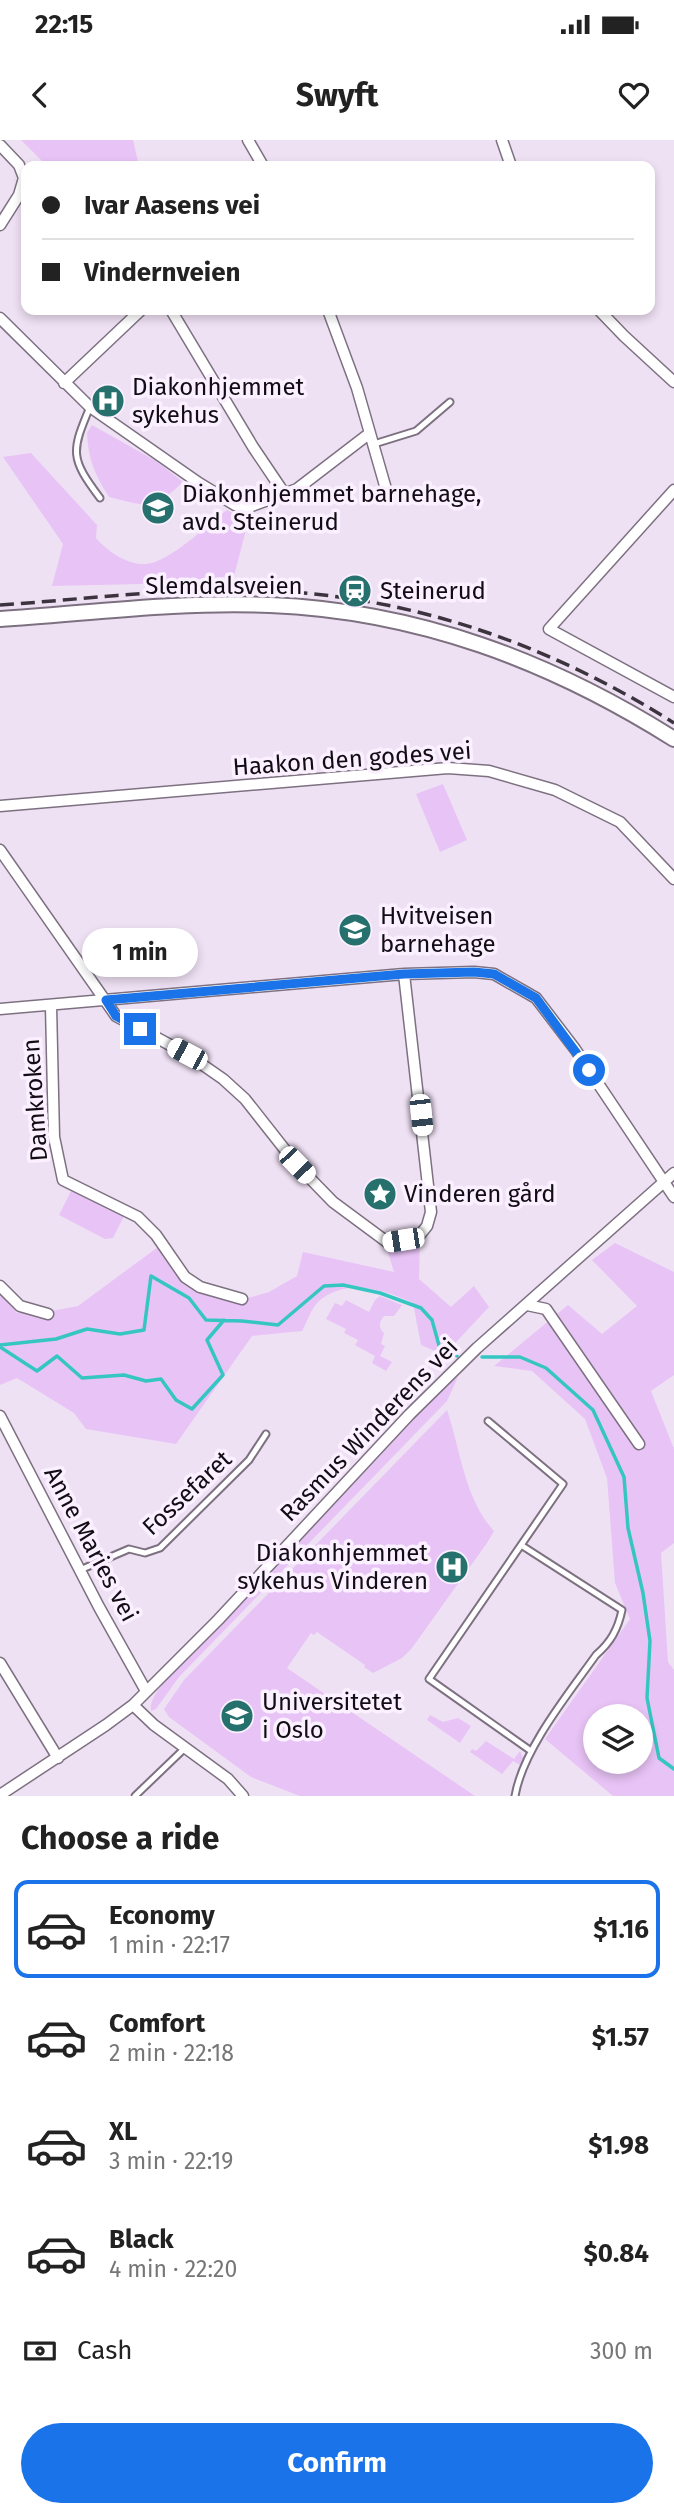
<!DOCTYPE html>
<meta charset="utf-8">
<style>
:root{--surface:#fff;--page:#f2f2f2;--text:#222;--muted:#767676;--line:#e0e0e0;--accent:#1a73e8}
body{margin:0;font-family:"Fira Sans",sans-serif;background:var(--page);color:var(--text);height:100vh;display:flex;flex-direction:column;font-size:26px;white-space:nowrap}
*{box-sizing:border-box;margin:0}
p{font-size:23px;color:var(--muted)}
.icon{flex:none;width:38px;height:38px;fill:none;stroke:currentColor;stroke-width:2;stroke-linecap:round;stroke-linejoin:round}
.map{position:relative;height:1656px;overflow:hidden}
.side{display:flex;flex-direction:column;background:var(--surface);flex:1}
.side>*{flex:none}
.guide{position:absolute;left:21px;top:21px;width:634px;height:154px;border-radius:14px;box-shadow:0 4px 10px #0003;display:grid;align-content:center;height:154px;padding:0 21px;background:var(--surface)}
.fabs{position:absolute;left:583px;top:1564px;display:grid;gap:14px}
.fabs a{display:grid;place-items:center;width:70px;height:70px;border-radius:50%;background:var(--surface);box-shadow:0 4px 10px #0003;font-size:35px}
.end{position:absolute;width:32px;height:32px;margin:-16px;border:9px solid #1a73e8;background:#fff;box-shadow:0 0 0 4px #fff}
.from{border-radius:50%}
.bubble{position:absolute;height:49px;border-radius:24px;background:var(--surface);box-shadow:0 4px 10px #0003;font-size:23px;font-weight:700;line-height:49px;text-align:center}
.car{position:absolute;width:21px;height:42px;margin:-21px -10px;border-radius:9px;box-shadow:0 0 5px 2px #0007;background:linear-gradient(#fff 24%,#345 0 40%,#fff 0 76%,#345 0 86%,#fff 0)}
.guide b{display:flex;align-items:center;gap:24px;height:66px;font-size:26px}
.guide b+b{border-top:2px solid var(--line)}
.guide i{width:18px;height:18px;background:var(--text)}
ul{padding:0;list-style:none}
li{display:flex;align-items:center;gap:21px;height:98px;margin:0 14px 10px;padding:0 7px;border:4px solid transparent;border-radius:14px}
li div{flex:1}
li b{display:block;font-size:26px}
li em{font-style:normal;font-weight:700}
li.current{border-color:var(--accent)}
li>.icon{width:63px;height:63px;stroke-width:1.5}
h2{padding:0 21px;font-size:32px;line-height:84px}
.pay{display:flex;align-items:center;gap:18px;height:77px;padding:0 21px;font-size:26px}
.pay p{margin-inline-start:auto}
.primary-button{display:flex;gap:14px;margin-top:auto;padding:14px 21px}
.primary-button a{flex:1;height:80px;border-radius:42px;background:var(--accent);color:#fff;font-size:28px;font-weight:700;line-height:80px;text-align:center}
.status{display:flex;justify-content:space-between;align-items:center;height:49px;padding:0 35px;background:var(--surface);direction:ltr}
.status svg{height:19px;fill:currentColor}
header{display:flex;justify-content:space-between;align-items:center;height:91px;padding:0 21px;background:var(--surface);font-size:32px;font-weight:700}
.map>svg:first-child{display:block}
.green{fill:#e8c3f6;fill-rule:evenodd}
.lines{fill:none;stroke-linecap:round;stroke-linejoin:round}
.stream{stroke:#35c6c2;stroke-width:3.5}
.lane-casing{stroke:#7d7181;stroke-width:9}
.street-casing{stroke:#7d7181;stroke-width:13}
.secondary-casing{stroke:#7d7181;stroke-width:18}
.lane{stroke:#fff;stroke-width:5}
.street{stroke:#fff;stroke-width:10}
.secondary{stroke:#fff;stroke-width:14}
.rail{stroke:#3b343e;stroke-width:3.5;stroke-dasharray:14 7;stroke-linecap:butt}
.route{stroke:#1a73e8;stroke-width:9}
.labels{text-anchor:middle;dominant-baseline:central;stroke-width:7;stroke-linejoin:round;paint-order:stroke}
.poi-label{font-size:24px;fill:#120d14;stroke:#fbf0ff;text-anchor:start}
.street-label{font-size:24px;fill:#120d14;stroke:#fbf0ff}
</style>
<div class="status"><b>22:15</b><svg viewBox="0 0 49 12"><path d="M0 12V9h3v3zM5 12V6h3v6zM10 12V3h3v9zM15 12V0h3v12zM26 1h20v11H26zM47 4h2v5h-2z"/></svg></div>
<header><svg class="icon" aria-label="back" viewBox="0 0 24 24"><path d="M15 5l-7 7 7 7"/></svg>Swyft<svg class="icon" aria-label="heart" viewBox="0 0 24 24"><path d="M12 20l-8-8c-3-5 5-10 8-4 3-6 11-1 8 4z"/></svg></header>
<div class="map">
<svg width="674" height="1656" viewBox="0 0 674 1656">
<rect width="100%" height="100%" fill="#efe1f4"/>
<path class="green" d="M21,0H133L139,26H47Z
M92,285L156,321L183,342C152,371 150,367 109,357C95,335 88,319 87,293Z
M31,313L97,385L96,398C109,413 134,430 155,422C179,413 206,386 227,370L248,382L234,436L141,444L52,446L63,404L3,317Z
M443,644L467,700L440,712L416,654Z
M71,1051L124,1076L113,1098L105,1099L59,1075Z
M420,1099L419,1139L451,1167L474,1146L489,1167L444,1215L421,1205L413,1163C385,1150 345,1137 318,1162C311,1169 307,1182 302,1191L252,1196L176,1304L86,1289L74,1273L17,1238L0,1245V1153L17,1173L46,1172L78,1166L158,1107L174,1126L201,1145L241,1160L269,1152L297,1136L303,1112L394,1132L386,1106Z
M615,1103L674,1132V1235L651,1251L674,1309V1403L661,1413L668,1522L674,1530V1656H613L545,1599L630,1479L615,1443L607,1338L585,1279L532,1231L494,1226L568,1165L602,1194L637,1166L592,1120ZM595,1577H640V1622H595Z
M380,1156L402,1165L394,1176H384C379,1182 378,1188 384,1193L381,1204L385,1206L380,1216L392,1222L386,1231L372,1223L375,1216L355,1205L358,1200L344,1193L346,1189L326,1179L335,1163L342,1166L346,1160L369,1172L375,1160Z
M458,1237L447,1261L179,1537L156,1569L151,1571C148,1547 201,1507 217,1489C270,1431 325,1374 379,1317C402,1293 431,1255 458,1237Z
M447,1270C461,1311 464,1358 494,1391L487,1403L412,1508L402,1518L373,1533L364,1527L365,1525L317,1492L314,1495L311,1493L287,1528L475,1656H300L251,1637L169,1577L164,1569L184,1540Z
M430,1575L443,1582L458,1578L471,1586L460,1603L427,1580Z
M486,1601L514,1619L520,1611L523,1618L520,1625L513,1621L502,1634L470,1612L472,1609L476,1611Z"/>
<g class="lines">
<path class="stream" d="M0,1205L56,1199L87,1189L120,1194L144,1190L151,1136L189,1158L206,1180L242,1181L278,1185L324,1146L343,1145L380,1153L421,1168L432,1180L440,1209L457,1216
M0,1207L37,1231L57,1216L82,1238L124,1235L146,1241L161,1239L176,1260L192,1269L223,1235L207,1200L224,1180
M482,1217H520L546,1228L593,1270L624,1337L628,1388L643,1453L650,1501L647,1558L659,1618L674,1629"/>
<defs>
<path id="lane" d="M90,267C71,312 70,318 100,358
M374,304L416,291L450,262
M488,1281L563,1344L429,1539L531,1611
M80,1430L129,1409L145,1413L160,1408L249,1320L266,1294
M135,1656L185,1608
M515,1656C523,1609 569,1553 596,1515C611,1502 618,1489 622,1470L521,1405"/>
<path id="street" d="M248,0L263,26
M502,0L511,26
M0,5L19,25L24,38L19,55L0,85
M171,170L253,307L284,353
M328,170L357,248L388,356
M599,170L624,196L674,242
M0,178L90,267L199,343L235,365L249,367L297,349L370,293
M64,243L141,170
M674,350L549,489L674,557
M0,666L448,628L489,631L555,650L620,682L674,739
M0,710L116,876L187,914L223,939L245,959L297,1025L333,1062L387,1102L419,1096L427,1086L431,1072L404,834
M51,866L54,997L63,1040L138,1077L156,1095L185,1137L200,1147L242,1159
M0,869L404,834L474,832L494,834L536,858L575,909L674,1057
M0,1146L20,1166L48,1174
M527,1165L546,1169L639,1304
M0,1276L99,1467L146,1551
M0,1523L58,1618
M133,1565L154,1585L228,1639L243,1656
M0,1655L106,1585L133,1565L218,1480L409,1275L477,1208L674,1033"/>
<path id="secondary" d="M0,479C90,473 181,461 270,465C418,471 550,521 674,599"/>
</defs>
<use href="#lane" class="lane-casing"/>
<use href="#street" class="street-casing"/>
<use href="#secondary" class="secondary-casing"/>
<use href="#lane" class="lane"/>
<use href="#street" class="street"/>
<use href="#secondary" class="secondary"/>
<path class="rail" d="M0,465C91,459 184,446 275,451C418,458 554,507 674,583"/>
</g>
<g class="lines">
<path class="route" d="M140,889L116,876L106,860L404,834L474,832L494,834L536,858L589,930"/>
</g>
<defs>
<symbol id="hospital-disc" viewBox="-11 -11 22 22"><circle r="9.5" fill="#26716e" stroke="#fbf0ff"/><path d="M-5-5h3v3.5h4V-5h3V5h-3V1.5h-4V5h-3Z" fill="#fff"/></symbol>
<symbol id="school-disc" viewBox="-11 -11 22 22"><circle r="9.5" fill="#26716e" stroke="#fbf0ff"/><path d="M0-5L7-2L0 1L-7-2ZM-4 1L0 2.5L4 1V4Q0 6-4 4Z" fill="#fff"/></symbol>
<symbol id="station-disc" viewBox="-11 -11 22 22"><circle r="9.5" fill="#26716e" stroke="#fbf0ff"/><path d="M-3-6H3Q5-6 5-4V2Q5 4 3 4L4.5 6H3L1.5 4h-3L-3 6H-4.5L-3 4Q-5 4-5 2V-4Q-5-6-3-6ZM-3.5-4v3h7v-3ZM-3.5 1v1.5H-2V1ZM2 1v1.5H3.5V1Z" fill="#fff"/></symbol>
<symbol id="sight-disc" viewBox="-11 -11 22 22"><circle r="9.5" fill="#26716e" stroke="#fbf0ff"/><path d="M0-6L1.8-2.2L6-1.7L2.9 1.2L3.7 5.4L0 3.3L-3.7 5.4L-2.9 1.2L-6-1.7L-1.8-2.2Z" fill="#fff"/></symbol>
<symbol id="university-disc" viewBox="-11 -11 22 22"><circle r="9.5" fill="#26716e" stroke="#fbf0ff"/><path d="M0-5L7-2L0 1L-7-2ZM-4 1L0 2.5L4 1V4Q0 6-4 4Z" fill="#fff"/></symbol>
</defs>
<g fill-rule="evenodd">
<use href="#hospital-disc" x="89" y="242" width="38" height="38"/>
<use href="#school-disc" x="139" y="349" width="38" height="38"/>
<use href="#station-disc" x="336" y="432" width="38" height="38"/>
<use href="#school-disc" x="336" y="771" width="38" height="38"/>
<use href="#sight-disc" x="361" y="1035" width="38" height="38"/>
<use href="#hospital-disc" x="433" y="1408" width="38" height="38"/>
<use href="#university-disc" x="218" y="1557" width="38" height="38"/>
</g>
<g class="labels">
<g class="poi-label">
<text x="132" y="247">Diakonhjemmet<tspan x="132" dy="28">sykehus</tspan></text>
<text x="182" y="354">Diakonhjemmet barnehage,<tspan x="182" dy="28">avd. Steinerud</tspan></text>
<text x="380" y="451">Steinerud</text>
<text x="380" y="776">Hvitveisen<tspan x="380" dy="28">barnehage</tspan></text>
<text x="404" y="1054">Vinderen gård</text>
<text x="428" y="1413" text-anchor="end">Diakonhjemmet<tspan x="428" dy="28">sykehus Vinderen</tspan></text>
<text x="262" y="1562">Universitetet<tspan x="262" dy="28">i Oslo</tspan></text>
</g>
<g class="street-label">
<text x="224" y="446">Slemdalsveien</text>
<text transform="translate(352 619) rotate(-4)">Haakon den godes vei</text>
<text transform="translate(35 960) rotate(-94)">Damkroken</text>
<text transform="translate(369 1290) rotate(-46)">Rasmus Winderens vei</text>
<text transform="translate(187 1353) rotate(-43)">Fossefaret</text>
<text transform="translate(91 1404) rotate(62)">Anne Maries vei</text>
</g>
</g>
</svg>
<div class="fabs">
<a><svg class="icon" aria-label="layers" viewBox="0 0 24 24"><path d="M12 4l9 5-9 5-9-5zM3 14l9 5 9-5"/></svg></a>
</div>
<i class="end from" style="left:589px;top:930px"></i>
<i class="end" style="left:140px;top:889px"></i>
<div class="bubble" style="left:82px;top:788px;width:116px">1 min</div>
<i class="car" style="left:187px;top:914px;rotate:298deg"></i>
<i class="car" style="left:421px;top:975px;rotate:174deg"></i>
<i class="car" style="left:297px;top:1025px;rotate:136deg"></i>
<i class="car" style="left:403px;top:1100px;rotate:261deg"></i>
<div class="guide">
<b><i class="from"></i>Ivar Aasens vei</b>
<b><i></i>Vindernveien</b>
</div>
</div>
<section class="side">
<h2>Choose a ride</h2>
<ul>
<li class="current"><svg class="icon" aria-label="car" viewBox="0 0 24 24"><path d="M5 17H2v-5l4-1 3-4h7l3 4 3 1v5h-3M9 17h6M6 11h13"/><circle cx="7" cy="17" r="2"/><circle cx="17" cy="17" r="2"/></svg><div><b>Economy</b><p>1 min · 22:17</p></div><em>$1.16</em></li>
<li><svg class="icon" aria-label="car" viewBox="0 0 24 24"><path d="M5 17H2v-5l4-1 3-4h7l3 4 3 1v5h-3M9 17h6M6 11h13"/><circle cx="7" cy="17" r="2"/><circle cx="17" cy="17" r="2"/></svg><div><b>Comfort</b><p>2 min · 22:18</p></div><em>$1.57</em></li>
<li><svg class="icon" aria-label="car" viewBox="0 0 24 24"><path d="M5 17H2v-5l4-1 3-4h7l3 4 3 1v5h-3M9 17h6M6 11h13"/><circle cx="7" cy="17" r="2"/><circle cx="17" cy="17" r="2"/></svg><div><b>XL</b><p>3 min · 22:19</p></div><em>$1.98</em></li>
<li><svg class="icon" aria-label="car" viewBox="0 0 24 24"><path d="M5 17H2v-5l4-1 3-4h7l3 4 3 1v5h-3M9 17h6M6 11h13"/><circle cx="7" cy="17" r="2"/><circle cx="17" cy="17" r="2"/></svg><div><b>Black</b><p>4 min · 22:20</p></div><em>$0.84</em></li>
</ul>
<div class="pay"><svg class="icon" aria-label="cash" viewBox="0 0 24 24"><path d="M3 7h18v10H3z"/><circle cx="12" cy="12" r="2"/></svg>Cash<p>300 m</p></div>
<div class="primary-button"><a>Confirm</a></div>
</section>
